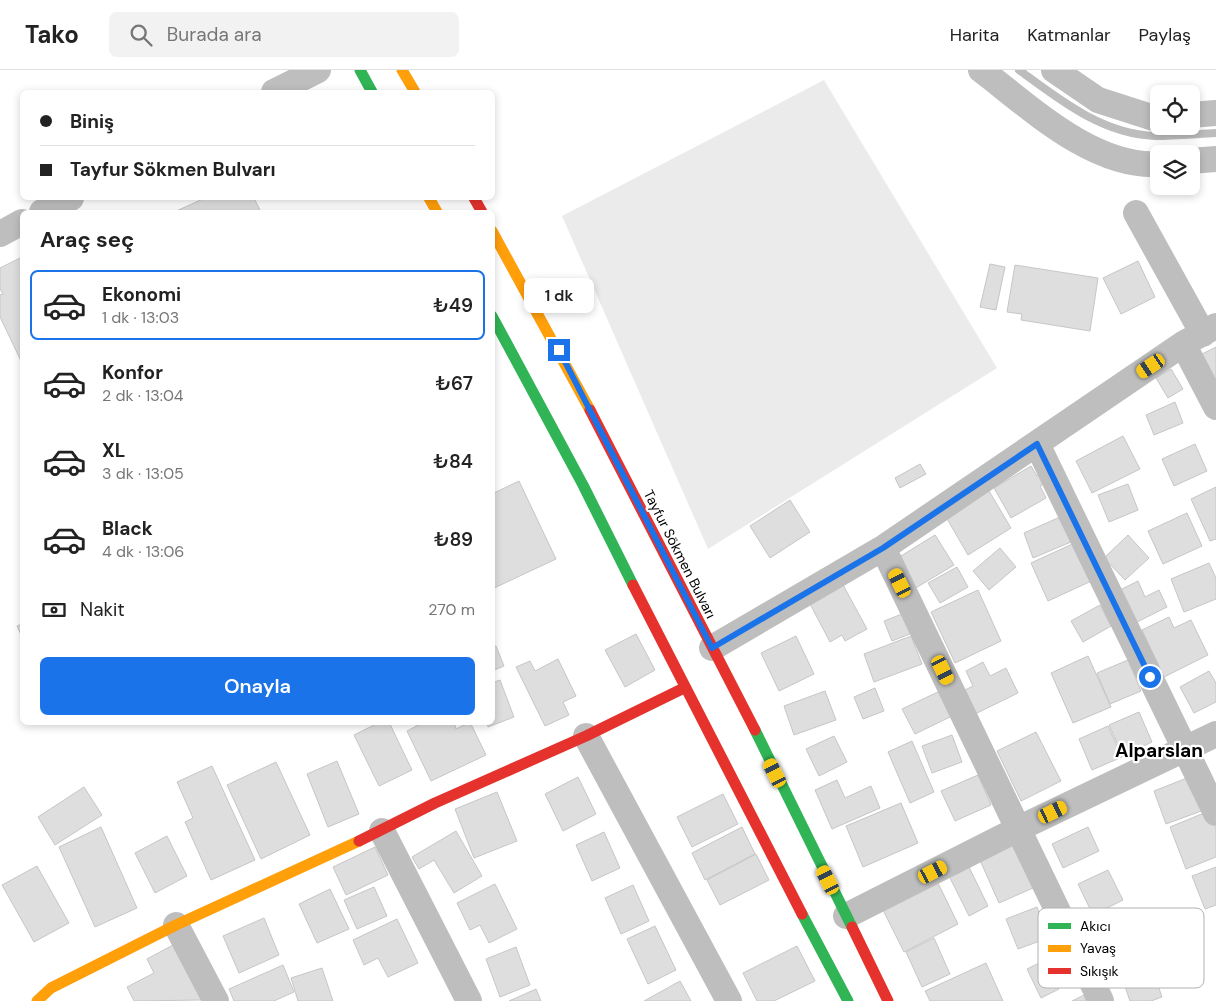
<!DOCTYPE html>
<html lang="tr">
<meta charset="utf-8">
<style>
:root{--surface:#fff;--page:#f2f2f2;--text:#222;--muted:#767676;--line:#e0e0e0;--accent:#1a73e8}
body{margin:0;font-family:"DM Sans",sans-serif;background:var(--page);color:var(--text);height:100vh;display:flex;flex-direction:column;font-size:19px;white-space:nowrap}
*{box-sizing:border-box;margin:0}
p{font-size:16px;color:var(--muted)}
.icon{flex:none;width:28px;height:28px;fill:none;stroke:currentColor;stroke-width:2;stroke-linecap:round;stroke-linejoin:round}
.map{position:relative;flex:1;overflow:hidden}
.sheet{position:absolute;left:20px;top:140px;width:475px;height:515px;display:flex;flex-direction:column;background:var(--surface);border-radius:8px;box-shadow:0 2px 8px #0003}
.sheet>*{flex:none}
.banner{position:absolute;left:20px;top:20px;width:475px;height:110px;border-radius:8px;box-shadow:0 2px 8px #0003;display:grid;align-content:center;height:110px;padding:0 20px;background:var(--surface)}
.buttons{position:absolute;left:1150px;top:15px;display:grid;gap:10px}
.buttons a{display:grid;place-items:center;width:50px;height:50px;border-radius:8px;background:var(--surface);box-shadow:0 2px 8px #0003;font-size:25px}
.end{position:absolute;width:22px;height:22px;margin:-11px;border:6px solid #1a73e8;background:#fff;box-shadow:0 0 0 2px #fff}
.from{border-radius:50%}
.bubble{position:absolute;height:35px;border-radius:8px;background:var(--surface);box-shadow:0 2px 8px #0003;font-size:16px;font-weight:600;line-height:35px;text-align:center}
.car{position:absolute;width:15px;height:30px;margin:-15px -8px;border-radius:6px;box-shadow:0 0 4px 1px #0007;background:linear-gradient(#f5c518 24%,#345 0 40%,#f5c518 0 76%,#345 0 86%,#f5c518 0)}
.banner b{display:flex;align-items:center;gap:18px;height:48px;font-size:19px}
.banner b+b{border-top:1px solid var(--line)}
.banner i{width:12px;height:12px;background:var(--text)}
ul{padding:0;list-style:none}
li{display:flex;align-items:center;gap:15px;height:70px;margin:0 10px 8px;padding:0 10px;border:2px solid transparent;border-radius:8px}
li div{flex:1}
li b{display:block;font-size:19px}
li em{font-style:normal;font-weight:600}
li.on{border-color:var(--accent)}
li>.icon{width:45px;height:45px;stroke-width:1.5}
h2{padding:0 20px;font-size:22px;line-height:60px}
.pay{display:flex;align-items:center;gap:12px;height:55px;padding:0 20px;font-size:19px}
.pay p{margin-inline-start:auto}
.cta{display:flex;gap:10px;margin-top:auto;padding:10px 20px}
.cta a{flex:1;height:58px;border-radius:8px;background:var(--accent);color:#fff;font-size:20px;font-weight:600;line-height:58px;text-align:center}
header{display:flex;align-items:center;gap:30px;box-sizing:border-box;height:70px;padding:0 25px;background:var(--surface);border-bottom:1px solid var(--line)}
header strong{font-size:24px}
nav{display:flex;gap:28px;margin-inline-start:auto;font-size:18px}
.search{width:350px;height:45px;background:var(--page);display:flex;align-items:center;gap:12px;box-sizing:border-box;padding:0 18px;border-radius:8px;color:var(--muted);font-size:19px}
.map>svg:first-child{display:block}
.green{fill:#ebebeb}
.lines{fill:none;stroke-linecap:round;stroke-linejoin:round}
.stream{stroke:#bdbdbd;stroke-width:8}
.building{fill:#dedede;stroke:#c6c6c6}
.street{stroke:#bebebe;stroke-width:26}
.fast{stroke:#30b455;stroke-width:11}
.slow{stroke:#ff9f0a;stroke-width:11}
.jam{stroke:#e5322d;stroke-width:11}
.route{stroke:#1a73e8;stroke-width:6}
.labels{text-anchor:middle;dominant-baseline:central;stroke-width:4.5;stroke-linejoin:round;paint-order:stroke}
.street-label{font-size:14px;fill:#000;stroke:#fff}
.district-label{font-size:19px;font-weight:bold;fill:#000;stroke:#fff}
.key{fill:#fff;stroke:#b2b2b2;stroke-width:1}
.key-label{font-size:14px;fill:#000}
</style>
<header>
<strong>Tako</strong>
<div class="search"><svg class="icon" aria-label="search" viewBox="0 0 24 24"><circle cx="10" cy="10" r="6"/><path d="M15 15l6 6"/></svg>Burada ara</div>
<nav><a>Harita</a><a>Katmanlar</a><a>Paylaş</a></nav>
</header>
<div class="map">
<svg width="1216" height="931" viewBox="0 0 1216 931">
<rect width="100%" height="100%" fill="#fff"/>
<path class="green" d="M824,10L997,298L708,479L562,146Z"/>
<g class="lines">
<path class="stream" d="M1019,0C1060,30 1102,64 1155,66C1175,66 1196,64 1216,63"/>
</g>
<path class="building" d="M205,128H254L261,142H174Z
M22,187V293L0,247V225L3,224L0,219V198Z
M1138,191L1155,227L1121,244L1103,208Z
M990,194L1005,197L996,240L980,237Z
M1015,195L1098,208L1090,261L1021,250L1022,244L1007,242Z
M1216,277V315L1202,284Z
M1171,299L1183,319L1168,328L1156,308Z
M1175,332L1183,353L1154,365L1146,345Z
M1123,366L1140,399L1092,423L1076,391Z
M1195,374L1207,401L1174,416L1162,389Z
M920,394L926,404L900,418L895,408Z
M1031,396L1037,406L1042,403L1048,412L1040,416L1046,428L1011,448L994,418Z
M519,411L556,489L492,519V420L494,423Z
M1128,414L1138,440L1109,452L1098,425Z
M1216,417V469L1210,471L1191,429Z
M989,421L1011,458L968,485L946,447Z
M790,430L810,462L770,488L750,456Z
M1187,443L1202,476L1163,494L1148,461Z
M1060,447L1071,472L1033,488L1024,463Z
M935,465L954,495L914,519L896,489Z
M1128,465L1149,488L1125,510L1104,488Z
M1081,470L1098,508L1048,531L1031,493Z
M1000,478L1016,497L989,520L973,501Z
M1209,493L1216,508V529L1184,542L1171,509Z
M957,497L968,517L940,533L928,513Z
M1138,511L1145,527L1159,520L1167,537L1135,553L1120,520Z
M842,513L867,559L845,571L842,565L830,572L809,532Z
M978,520L1001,571L955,593L931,542Z
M1100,535L1111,556L1083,572L1071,551Z
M902,544L910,564L892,571L884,551Z
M1169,547L1174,558L1191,550L1208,585L1164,607L1142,560Z
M22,554V567L17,556Z
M636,564L655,600L625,617L605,580Z
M796,566L814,604L779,621L761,583Z
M911,566L922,594L874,612L864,584Z
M496,576L504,596L492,601V577Z
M1088,586L1111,637L1073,653L1051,603Z
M558,589L576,626L563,632L569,645L545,656L516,597L530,591L535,601Z
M1128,590L1141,621L1110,634L1097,603Z
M983,592L990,606L1006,598L1018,623L973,645L961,622L973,616L966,601Z
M1209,601L1216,613V632L1194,643L1180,617Z
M500,610L514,647L488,657L487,652H492V613Z
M875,618L884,641L863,649L854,627Z
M825,621L836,650L794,665L784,636Z
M940,621L952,646L915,664L902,639Z
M1139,642L1152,672L1123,686L1109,655Z
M380,652H389L412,700L379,716L354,665Z
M424,652H454L456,659L470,652L486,685L431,711L407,661Z
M1108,656L1122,687L1092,700L1079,669Z
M1036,662L1061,711L1021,731L997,681Z
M952,665L962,692L932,703L922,676Z
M834,666L847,692L819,706L806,679Z
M912,671L934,722L910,733L888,682Z
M337,691L359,744L328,757L307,704Z
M276,692L310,765L261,789L227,715Z
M212,696L255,790L211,810L185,752L193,748L177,712Z
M978,705L991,735L955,751L941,721Z
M1192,706L1204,740L1166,754L1154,721Z
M578,707L596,744L563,761L545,724Z
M837,710L845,728L871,716L880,738L832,759L815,720Z
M84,717L102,745L55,775L38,747Z
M497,722L517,771L474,788L455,739Z
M723,724L738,754L692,777L677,747Z
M901,733L918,773L863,797L846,756Z
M1209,741L1216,759V787L1186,799L1170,757Z
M101,757L137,838L95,857L59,777Z
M742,757L755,784L705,810L692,783Z
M1088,757L1099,781L1063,798L1052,774Z
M456,761L482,806L454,823L434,790L419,799L412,787Z
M604,762L620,798L592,811L576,775Z
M167,766L187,806L155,823L135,783Z
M1013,773L1033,818L999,833L979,788Z
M375,777L388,805L346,825L333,797Z
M756,784L769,810L720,835L707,810Z
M968,795L988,836L969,846L948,804Z
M37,796L69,853L34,872L2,815Z
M1216,797V835L1205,839L1192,806Z
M1108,800L1123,830L1093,845L1078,814Z
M938,813L958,854L904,882L883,840Z
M495,814L517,859L489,873L480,855L470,860L457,833Z
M633,815L649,851L621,864L605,828Z
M374,817L387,846L357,859L344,830Z
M330,819L349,859L317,873L299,834Z
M1037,837L1048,868L1018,879L1006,849Z
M264,848L279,885L239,903L223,866Z
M397,849L418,893L388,907L378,888L364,895L353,870Z
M655,856L676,900L648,914L627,869Z
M934,868L950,904L922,917L906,882Z
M173,875L201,930L134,931L127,917L154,903L147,889Z
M797,876L815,911L774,931H757L743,903Z
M516,877L530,915L500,927L486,889Z
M1066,880L1076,902L1056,912L1059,919L1041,928L1027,899Z
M986,893L1003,931H930L925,921Z
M283,895L294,922L274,931H234L229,919Z
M1151,895L1162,927L1151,931H1130L1121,905Z
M322,898L333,931H298L291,908Z
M680,911L691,931H644Z
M536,919L541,931H509Z
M1084,925L1086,931H1072Z"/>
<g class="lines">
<path class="street" d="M981,0C1030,37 1093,98 1159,94
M1054,0L1098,30L1154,48L1159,47
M274,22L318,0
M1191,45L1216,43
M1191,91L1216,89
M42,142L71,128
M1136,143L1203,264
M0,164L22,152
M1183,274L1216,337
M1037,374L1216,743
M883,478L1101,931
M712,578L883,478L1183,274L1216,256
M586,666L729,931
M382,761L469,931
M846,846L1020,758L1216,664
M176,855L216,931"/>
<path class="fast" d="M360,0L372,22
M492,246L583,415L633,515
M755,660L852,857
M802,844L848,931"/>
<path class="slow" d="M402,0L415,22
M429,128L437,142
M492,161L590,340
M37,931L51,918L176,855L359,771"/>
<path class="jam" d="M474,128L482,142
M590,340L755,660
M633,515L802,844
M359,771L435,733L586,666L684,618
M852,857L888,931"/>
</g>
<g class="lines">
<path class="route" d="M559,280L712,578L883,478L1037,374L1150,607"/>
</g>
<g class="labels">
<g class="street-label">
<text transform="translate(680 484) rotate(63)">Tayfur Sökmen Bulvarı</text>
</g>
<g class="district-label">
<text x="1159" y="680">Alparslan</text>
</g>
</g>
<rect x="1038" y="838" width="166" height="80" rx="8" class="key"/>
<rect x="1048" y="853" width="23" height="6" fill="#30b455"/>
<rect x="1048" y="875" width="23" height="7" fill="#ff9f0a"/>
<rect x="1048" y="898" width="23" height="6" fill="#e5322d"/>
<g class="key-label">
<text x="1080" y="861">Akıcı</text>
<text x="1080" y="883">Yavaş</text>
<text x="1080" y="906">Sıkışık</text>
</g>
</svg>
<div class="buttons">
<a><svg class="icon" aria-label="locate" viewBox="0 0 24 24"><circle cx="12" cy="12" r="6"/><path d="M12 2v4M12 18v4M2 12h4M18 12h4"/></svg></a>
<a><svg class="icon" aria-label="layers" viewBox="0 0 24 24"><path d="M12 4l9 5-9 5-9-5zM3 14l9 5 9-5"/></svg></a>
</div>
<i class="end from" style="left:1150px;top:607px"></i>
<i class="end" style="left:559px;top:280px"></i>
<div class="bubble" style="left:524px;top:208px;width:70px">1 dk</div>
<i class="car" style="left:1151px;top:296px;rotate:236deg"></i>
<i class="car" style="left:900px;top:513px;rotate:334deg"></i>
<i class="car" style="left:943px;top:600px;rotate:154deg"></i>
<i class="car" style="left:775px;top:703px;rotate:333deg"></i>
<i class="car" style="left:1053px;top:742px;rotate:64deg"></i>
<i class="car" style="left:933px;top:802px;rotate:63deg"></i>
<i class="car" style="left:828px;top:810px;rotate:333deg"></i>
<div class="banner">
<b><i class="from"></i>Biniş</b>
<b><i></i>Tayfur Sökmen Bulvarı</b>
</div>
<section class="sheet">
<h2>Araç seç</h2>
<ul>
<li class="on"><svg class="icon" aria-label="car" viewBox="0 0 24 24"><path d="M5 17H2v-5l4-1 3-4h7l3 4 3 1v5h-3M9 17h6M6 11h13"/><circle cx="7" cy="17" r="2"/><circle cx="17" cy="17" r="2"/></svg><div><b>Ekonomi</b><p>1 dk · 13:03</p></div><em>₺49</em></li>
<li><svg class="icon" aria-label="car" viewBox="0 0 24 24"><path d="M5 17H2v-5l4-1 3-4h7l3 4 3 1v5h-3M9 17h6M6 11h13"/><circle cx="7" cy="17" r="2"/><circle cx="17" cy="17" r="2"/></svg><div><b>Konfor</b><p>2 dk · 13:04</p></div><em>₺67</em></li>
<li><svg class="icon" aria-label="car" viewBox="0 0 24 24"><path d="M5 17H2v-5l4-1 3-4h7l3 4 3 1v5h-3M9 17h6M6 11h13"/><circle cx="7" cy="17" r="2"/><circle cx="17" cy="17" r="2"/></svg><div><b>XL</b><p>3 dk · 13:05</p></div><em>₺84</em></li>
<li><svg class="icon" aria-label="car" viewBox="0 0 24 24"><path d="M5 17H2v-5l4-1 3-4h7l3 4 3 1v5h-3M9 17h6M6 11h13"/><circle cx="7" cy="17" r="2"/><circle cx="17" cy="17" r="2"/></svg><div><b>Black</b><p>4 dk · 13:06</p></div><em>₺89</em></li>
</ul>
<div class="pay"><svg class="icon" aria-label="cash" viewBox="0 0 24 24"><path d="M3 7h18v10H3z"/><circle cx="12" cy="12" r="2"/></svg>Nakit<p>270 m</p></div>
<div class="cta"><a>Onayla</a></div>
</section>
</div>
